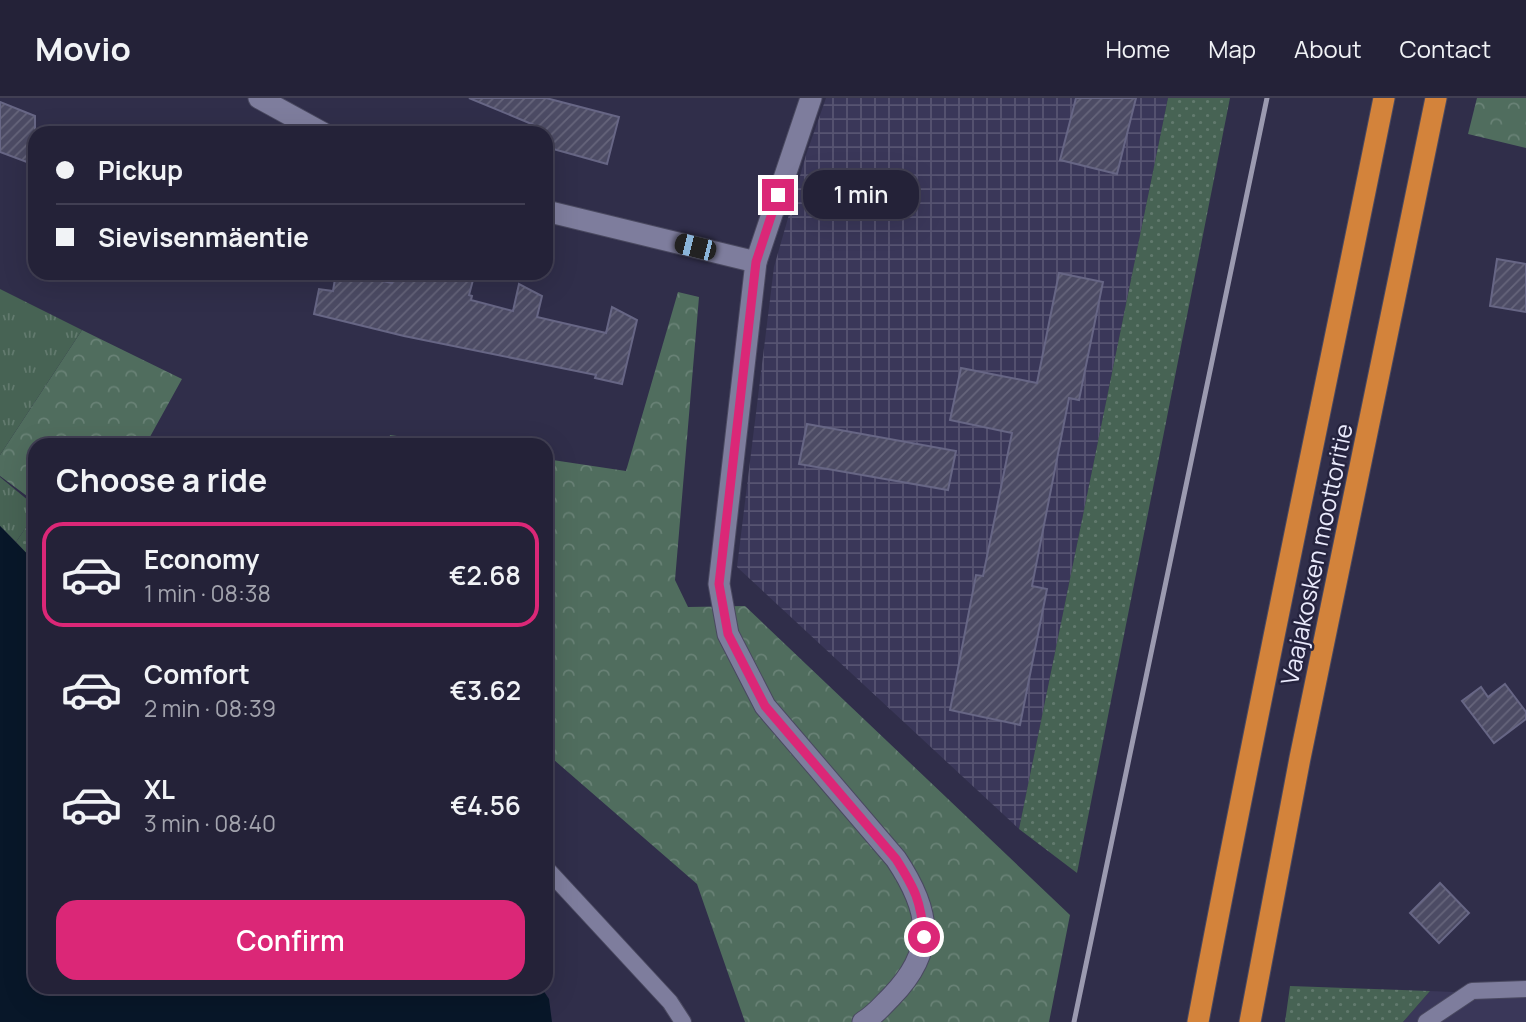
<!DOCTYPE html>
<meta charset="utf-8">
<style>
:root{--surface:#242238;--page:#302f43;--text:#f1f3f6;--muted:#a3a4ae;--line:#413f53;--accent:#db2777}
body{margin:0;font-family:Manrope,sans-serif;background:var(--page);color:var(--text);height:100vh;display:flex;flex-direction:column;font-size:26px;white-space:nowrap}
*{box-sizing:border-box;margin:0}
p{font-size:23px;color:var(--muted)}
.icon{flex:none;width:38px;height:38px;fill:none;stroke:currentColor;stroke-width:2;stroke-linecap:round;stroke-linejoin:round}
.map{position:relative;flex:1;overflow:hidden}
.panel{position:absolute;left:28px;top:340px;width:525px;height:556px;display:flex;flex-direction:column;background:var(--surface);border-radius:21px;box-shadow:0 7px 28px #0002,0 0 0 2px var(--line)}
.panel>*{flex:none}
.top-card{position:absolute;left:28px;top:28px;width:525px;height:154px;border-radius:21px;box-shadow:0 7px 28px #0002,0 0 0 2px var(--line);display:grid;align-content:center;height:154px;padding:0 28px;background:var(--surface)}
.end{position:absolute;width:32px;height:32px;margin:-16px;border:9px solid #db2777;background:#fff;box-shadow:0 0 0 4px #fff}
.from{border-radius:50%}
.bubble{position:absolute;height:49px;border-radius:21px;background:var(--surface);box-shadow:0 7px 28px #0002,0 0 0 2px var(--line);font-size:23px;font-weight:600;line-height:49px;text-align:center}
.car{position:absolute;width:21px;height:42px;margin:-21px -10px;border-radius:9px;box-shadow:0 0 5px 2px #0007;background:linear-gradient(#222 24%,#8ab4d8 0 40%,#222 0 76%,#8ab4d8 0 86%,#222 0)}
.top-card b{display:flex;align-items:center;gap:24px;height:66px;font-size:26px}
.top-card b+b{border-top:2px solid var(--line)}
.top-card i{width:18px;height:18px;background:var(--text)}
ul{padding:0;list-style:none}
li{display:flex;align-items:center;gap:21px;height:105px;margin:0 14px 10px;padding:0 14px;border:4px solid transparent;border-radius:21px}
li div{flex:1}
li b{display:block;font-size:26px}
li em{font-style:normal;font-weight:600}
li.current{border-color:var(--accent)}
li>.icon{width:63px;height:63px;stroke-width:1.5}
h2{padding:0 28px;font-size:32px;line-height:84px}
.primary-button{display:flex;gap:14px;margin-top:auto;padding:14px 28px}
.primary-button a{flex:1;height:80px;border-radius:21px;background:var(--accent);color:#fff;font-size:28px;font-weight:600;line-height:80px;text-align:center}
header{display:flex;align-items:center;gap:42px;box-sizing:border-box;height:98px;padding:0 35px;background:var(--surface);border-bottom:2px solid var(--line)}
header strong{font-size:33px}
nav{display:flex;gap:38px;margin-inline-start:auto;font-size:24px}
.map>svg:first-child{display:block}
.built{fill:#3a3759}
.industrial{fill:url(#industrial-grid)}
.grass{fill:url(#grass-dots)}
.forest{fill:url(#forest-crowns)}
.park{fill:url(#park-tufts)}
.water{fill:#081729}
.building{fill:url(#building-hatch);stroke:#676685;stroke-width:2}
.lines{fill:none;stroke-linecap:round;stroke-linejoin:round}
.lane-casing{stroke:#4a4960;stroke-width:18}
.street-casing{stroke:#4a4960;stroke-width:23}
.secondary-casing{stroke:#4a4960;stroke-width:23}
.highway-casing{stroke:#4a4960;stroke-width:23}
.lane{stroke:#7e7d9d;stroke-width:16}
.street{stroke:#7e7d9d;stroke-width:21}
.secondary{stroke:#7e7d9d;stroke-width:21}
.highway{stroke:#d3833b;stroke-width:21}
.rail{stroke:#9b9ab0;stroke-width:5}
.route{stroke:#db2777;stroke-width:9}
.labels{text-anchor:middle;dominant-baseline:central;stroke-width:5;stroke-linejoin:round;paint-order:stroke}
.street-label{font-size:24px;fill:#eaeafc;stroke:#26243f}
</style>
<header>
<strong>Movio</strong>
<nav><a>Home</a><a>Map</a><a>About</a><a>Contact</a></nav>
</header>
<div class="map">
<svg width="1526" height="924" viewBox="0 0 1526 924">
<defs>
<pattern id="industrial-grid" width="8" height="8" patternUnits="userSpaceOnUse" patternTransform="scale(1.75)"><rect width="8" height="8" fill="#3a3759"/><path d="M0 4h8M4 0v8" fill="none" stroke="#575472"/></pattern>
<pattern id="grass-dots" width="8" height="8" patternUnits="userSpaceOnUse" patternTransform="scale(1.75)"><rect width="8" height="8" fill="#476354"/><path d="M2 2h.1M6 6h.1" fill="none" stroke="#627a6e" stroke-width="1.8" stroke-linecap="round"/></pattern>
<pattern id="forest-crowns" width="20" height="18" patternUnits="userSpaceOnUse" patternTransform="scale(1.75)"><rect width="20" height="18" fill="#506d5e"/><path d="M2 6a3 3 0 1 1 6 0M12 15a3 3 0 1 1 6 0" fill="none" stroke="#698276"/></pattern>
<pattern id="park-tufts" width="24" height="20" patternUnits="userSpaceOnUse" patternTransform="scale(1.75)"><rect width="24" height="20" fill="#476354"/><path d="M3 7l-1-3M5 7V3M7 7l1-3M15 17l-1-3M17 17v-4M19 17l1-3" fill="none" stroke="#627a6e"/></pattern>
<pattern id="building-hatch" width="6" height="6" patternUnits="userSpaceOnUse" patternTransform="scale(1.75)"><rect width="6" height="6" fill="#4c4b64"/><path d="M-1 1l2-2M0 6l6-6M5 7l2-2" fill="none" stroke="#66657b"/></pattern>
</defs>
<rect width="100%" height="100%" fill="#302e4a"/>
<path class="built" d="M1430,893L1526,897V924H1403Z"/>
<path class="industrial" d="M826,0H1168L1019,731L737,469L774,169L806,57Z"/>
<path class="grass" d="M1168,0H1230L1077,775L1019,731Z
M35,416V464L16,444Z
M1290,888L1430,893L1403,924H1285Z"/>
<path class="forest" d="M1477,0H1526V50L1468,36Z
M678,194L699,199L675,482L688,509L745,508L1070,817L1049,924H745L697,786L546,655V361L626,373Z
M82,232L182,281L146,346H35V404L0,378V357Z
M390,337L452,346H388Z"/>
<path class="park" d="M0,191L82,232L0,357Z
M0,379L35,408V416L16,444L0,428Z"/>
<path class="water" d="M0,428L35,464V889H541L549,901L552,924H0Z"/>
<path class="building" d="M469,0H546L619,19L607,66L546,49V32Z
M1076,0H1136L1117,76L1060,62Z
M0,4L35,18V67L0,54Z
M1497,161L1526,166V214L1490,208Z
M336,175H347L392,185L395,175H460L473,182L469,197L472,198L471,202L513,213L519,186L542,198L537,219L606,235L612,209L637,222L622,286L595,280L596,277L404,238L314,216L319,191L333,193Z
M1059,175L1103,184L1079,302L1069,300L1032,488L1047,491L1020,627L950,612L976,477L983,478L1012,335L950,322L961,270L1037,285Z
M807,326L956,353L948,392L799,366Z
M1505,586L1526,614V621L1494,645L1462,603L1481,589L1488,599Z
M1440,785L1469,815L1439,845L1410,815Z"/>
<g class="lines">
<defs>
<path id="lane" d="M546,770L670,904L683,924
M1426,924L1472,893L1526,891"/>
<path id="street" d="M756,164L719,486L728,536L765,608L896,761C930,812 938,851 891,899C882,908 874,918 863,924"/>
<path id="secondary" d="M259,0L323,35
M546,113L756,164L811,0"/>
<path id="highway" d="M1198,924C1256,615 1322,308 1384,0
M1250,924L1300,660L1436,0"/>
</defs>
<use href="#lane" class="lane-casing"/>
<use href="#street" class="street-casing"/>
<use href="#secondary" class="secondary-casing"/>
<use href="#highway" class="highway-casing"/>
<use href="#lane" class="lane"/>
<use href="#street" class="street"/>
<use href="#secondary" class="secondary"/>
<use href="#highway" class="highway"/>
<path class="rail" d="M1074,924L1267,0"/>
</g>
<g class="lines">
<path class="route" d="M778,97L756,164L719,486L728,536L765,608L896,761C915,791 921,803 924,839"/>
</g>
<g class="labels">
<g class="street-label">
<text transform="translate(1316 456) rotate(-78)">Vaajakosken moottoritie</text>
</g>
</g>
</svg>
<i class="end from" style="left:924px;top:839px"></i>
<i class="end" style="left:778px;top:97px"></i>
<div class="bubble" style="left:803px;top:72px;width:116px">1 min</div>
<i class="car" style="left:695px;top:149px;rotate:284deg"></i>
<div class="top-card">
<b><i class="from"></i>Pickup</b>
<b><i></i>Sievisenmäentie</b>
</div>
<section class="panel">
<h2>Choose a ride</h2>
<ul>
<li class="current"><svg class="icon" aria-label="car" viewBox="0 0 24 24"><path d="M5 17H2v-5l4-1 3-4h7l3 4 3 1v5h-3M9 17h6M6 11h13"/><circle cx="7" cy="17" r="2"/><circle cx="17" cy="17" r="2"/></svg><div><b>Economy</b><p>1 min · 08:38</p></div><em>€2.68</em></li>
<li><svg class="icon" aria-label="car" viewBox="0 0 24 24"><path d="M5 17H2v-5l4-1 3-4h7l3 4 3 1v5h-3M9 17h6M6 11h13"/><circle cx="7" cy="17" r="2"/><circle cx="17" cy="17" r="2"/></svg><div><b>Comfort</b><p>2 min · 08:39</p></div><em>€3.62</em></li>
<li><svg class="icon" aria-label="car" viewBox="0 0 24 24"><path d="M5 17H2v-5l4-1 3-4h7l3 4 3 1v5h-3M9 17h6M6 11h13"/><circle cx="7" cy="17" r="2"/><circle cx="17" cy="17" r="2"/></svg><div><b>XL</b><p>3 min · 08:40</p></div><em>€4.56</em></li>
</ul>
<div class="primary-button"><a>Confirm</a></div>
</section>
</div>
